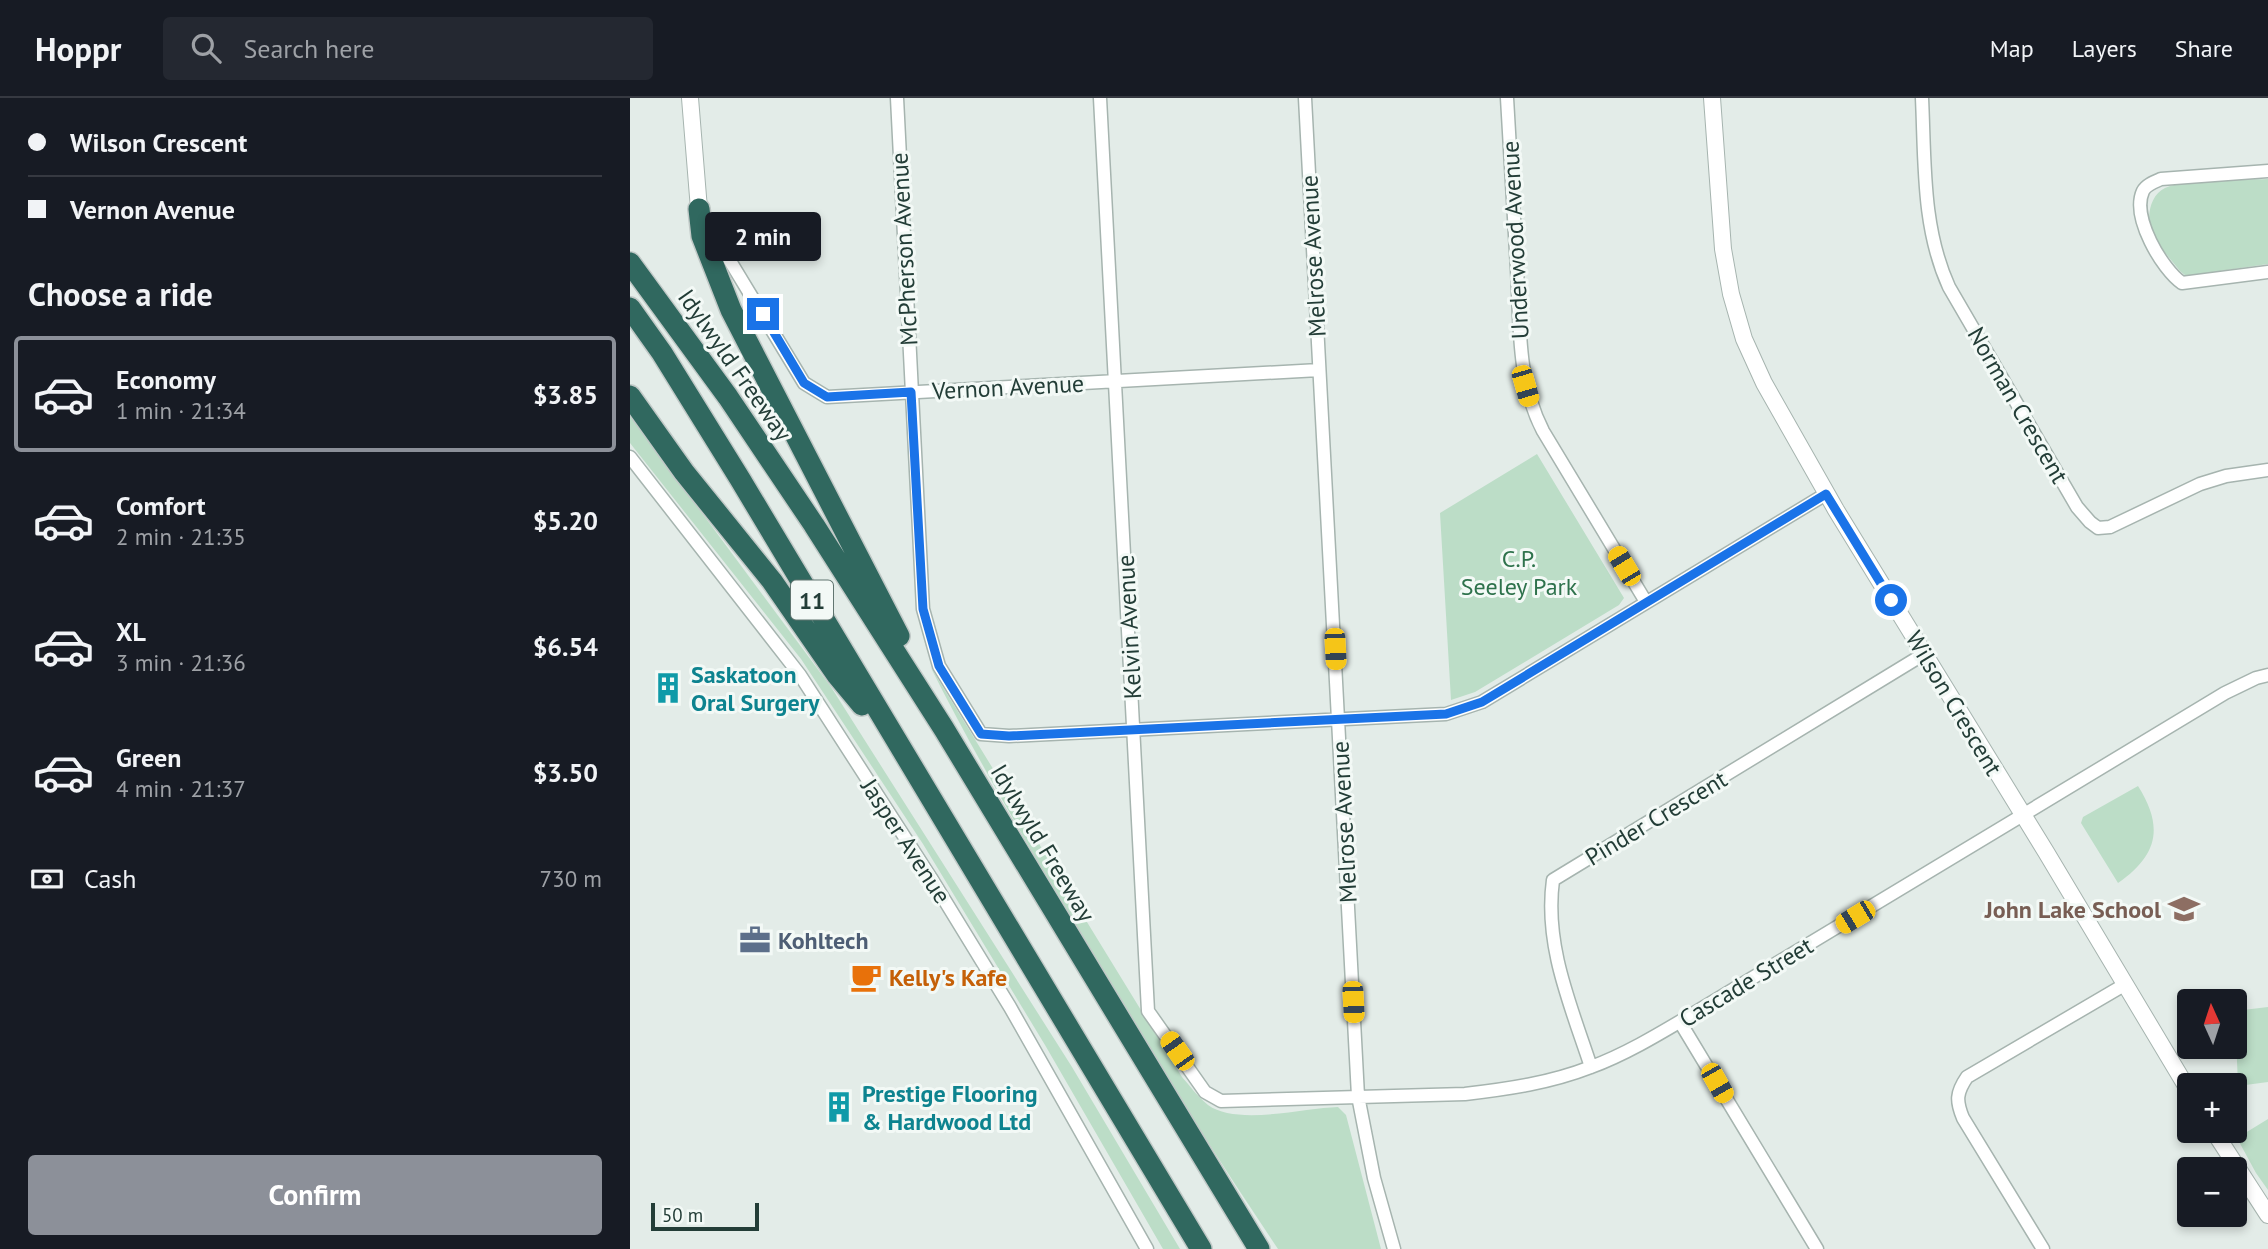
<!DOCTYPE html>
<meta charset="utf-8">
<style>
:root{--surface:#171b24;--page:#242831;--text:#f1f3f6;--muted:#9ea1a6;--line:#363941;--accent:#8c9099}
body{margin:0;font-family:"PT Sans",sans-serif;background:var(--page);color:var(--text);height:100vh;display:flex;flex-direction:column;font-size:26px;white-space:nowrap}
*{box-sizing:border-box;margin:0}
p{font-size:23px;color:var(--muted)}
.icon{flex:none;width:38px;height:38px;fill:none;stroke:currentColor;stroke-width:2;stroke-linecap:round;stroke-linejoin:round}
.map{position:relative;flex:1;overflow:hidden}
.sheet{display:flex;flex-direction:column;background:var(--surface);width:630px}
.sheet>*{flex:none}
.top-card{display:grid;align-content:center;height:154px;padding:0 28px;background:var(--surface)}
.needle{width:46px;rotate:357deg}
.controls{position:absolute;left:1547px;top:891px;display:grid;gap:14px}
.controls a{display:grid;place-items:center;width:70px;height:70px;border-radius:7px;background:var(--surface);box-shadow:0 4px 10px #0003;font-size:35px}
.scale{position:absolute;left:21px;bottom:18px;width:108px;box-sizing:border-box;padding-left:7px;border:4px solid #233d37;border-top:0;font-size:19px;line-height:24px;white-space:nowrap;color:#233d37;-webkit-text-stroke:5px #f3f9f6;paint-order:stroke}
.end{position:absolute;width:32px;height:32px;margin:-16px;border:9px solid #1a73e8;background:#fff;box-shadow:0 0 0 4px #fff}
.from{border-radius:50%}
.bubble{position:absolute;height:49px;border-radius:7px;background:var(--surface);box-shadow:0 4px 10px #0003;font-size:23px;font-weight:700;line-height:49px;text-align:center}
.car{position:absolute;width:21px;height:42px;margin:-21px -10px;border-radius:9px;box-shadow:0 0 5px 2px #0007;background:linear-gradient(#f5c518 24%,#345 0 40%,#f5c518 0 76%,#345 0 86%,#f5c518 0)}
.top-card b{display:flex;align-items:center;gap:24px;height:66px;font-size:26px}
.top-card b+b{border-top:2px solid var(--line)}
.top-card i{width:18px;height:18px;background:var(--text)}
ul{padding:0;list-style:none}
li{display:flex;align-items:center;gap:21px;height:116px;margin:0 14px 10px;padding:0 14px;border:4px solid transparent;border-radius:7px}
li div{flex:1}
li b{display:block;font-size:26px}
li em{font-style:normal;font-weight:700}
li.selected{border-color:var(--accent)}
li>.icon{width:63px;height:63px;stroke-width:1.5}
h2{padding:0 28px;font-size:32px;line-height:84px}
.pay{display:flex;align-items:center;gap:18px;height:77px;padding:0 28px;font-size:26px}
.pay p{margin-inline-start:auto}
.button{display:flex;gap:14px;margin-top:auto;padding:14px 28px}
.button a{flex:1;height:80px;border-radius:7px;background:var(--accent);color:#fff;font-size:28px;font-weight:700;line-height:80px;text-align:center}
header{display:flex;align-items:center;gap:42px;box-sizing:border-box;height:98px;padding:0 35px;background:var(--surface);border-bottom:2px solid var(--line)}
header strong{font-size:33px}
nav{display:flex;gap:38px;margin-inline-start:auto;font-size:24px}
.search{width:490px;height:63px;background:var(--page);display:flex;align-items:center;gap:18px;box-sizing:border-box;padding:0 24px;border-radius:7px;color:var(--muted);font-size:26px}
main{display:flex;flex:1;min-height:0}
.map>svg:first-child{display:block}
.green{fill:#bcddc7}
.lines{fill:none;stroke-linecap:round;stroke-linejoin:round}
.minor-casing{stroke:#a6b4af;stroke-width:15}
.tertiary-casing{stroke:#a6b4af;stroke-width:18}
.motorway-casing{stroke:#c1c9c7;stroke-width:24}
.minor{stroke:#fff;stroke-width:12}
.tertiary{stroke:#fff;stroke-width:16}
.motorway{stroke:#30685f;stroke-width:21}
.route{stroke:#1a73e8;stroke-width:9}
.labels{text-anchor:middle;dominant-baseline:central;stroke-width:6;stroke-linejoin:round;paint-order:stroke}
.shield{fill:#f3f9f6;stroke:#617570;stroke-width:2}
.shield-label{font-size:23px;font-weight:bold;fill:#233d37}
.street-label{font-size:24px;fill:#233d37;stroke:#f3f9f6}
.park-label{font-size:24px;fill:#2e724c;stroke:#f3f9f6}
.culture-label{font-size:24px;font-weight:bold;fill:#0d838f;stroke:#f3f9f6;text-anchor:start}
.education-label{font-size:24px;font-weight:bold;fill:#785e54;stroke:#f3f9f6;text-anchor:end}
.service-label{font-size:24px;font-weight:bold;fill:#4e5e75;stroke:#f3f9f6;text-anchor:start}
.food-label{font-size:24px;font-weight:bold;fill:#c56008;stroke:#f3f9f6;text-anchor:start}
</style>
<header>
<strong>Hoppr</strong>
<div class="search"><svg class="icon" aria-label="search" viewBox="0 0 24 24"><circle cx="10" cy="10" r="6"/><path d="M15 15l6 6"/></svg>Search here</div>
<nav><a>Map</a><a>Layers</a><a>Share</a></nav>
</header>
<main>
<section class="sheet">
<div class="top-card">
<b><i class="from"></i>Wilson Crescent</b>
<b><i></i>Vernon Avenue</b>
</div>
<h2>Choose a ride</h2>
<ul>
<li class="selected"><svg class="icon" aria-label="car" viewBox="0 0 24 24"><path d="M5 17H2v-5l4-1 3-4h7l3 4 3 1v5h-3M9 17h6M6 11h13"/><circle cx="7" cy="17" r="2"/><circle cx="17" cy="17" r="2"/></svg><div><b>Economy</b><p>1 min · 21:34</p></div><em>$3.85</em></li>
<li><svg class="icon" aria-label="car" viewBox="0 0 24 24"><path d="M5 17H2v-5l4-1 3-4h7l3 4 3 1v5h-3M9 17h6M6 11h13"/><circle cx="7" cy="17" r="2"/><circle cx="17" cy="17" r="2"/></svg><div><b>Comfort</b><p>2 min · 21:35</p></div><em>$5.20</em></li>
<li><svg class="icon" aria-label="car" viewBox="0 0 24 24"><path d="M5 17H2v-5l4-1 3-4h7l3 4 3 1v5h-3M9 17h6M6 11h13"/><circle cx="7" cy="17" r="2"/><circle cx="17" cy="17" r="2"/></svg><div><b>XL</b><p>3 min · 21:36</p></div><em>$6.54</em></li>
<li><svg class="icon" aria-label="car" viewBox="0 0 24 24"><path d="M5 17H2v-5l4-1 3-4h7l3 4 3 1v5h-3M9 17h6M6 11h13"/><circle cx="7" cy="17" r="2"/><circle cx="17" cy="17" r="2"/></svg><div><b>Green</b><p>4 min · 21:37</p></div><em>$3.50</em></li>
</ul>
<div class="pay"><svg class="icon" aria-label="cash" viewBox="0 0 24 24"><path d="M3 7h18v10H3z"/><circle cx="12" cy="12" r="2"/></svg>Cash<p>730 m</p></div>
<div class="button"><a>Confirm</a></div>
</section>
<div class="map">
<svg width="1638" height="1151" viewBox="0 0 1638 1151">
<rect width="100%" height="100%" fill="#e3ece8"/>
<path class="green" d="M1638,81V166L1556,178L1550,173C1540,160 1524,144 1520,128C1517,114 1522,96 1535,90C1557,80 1612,82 1638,81Z
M0,318L201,589L442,969L550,1151H533L415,947L293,746L171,561L0,345Z
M907,356L994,500L989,507L845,594L821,602L810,415Z
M300,568L552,979C560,988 568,999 578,1007C607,1028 673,1010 708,1009L716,1017L751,1151H648C559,1018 475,883 397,745C363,686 330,628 300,568Z
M1508,688C1534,729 1528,757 1488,785L1451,725L1453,719Z
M1638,909V984L1608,988L1605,913Z
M1638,1021V1092L1626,1075L1607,1040Z"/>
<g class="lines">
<defs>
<path id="minor" d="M267,0L293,511L309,568L351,636L379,638L816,616L852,604L1196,396
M470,0L518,913L575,994L591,1003L835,996C878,991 920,985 961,969C996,956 1029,936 1061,917L1595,595L1626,580L1638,577
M675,0L728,998L744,1080L764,1151
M877,0C880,57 884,114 887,171C890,226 887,283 913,333L1016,504
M1292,0C1295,65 1292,130 1319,189L1447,409L1460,424L1468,430L1480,429L1570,386L1596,378L1638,372
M1638,73L1531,81C1524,84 1516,87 1513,93C1501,119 1532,171 1552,185L1638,174
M74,120L174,285L197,299L689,272
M0,359L170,577L301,780L380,909L517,1151
M1050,924L1187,1151
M961,969C941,908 914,847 923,782L1294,556
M1413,1151L1333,1020C1326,1003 1326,995 1337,979L1494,887"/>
<path id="tertiary" d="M60,0L69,111
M1082,0L1093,151L1101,196L1114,241L1134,285L1206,412L1416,754L1559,993
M1583,1032L1638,1117"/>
<path id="motorway" d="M69,111L72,138L101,212L269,538
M0,165L98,299L184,427L314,631L629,1151
M0,210L32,255L110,381L571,1151
M0,298L54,374L142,483L207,577L232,607"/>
</defs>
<use href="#minor" class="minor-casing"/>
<use href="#tertiary" class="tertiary-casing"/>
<use href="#motorway" class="motorway-casing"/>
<use href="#minor" class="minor"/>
<use href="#tertiary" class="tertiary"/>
<use href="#motorway" class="motorway"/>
</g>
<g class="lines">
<path class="route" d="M133,216L174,285L197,299L281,294L293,511L309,568L351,636L379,638L816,616L852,604L1196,396L1261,502"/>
</g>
<defs>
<symbol id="building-bare" viewBox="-9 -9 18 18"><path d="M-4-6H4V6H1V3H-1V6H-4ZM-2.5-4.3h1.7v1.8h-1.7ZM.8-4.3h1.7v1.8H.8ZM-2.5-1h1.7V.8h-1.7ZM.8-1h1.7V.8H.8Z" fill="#0f9aa8" stroke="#f3f9f6" stroke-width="2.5" paint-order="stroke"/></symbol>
<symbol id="school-bare" viewBox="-9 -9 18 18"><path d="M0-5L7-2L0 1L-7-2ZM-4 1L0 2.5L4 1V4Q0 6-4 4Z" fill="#8d6e63" stroke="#f3f9f6" stroke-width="2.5" paint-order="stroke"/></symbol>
<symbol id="office-bare" viewBox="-9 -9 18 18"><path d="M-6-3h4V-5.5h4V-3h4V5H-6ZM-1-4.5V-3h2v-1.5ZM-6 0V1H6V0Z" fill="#5c6f8a" stroke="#f3f9f6" stroke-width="2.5" paint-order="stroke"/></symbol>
<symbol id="cafe-bare" viewBox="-9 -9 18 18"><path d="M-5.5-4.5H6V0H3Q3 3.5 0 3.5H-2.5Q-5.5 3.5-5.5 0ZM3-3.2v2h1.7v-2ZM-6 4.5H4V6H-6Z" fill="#e8710a" stroke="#f3f9f6" stroke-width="2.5" paint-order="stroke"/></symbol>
</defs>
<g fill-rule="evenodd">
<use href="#building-bare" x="16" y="568" width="44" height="44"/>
<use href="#school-bare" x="1532" y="789" width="44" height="44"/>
<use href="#office-bare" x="103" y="820" width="44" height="44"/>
<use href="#cafe-bare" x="214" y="857" width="44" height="44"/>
<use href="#building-bare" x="187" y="987" width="44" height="44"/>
</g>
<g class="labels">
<rect class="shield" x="161" y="482.5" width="42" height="39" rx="5"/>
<g class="shield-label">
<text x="182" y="502">11</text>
</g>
<g class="street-label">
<text transform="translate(885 142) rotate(-93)">Underwood Avenue</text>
<text transform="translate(274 151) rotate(-93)">McPherson Avenue</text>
<text transform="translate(683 158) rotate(-93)">Melrose Avenue</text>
<text transform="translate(105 267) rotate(55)">Idylwyld Freeway</text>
<text transform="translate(378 289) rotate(-3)">Vernon Avenue</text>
<text transform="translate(1388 307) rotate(60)">Norman Crescent</text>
<text transform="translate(499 529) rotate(-93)">Kelvin Avenue</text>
<text transform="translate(1324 605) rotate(59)">Wilson Crescent</text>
<text transform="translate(1026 720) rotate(-31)">Pinder Crescent</text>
<text transform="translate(714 724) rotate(-93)">Melrose Avenue</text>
<text transform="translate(276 743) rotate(57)">Jasper Avenue</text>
<text transform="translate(413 745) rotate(59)">Idylwyld Freeway</text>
<text transform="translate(1116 884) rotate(-31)">Cascade Street</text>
</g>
<g class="park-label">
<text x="889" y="460">C.P.<tspan x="889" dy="28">Seeley Park</tspan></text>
</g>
<g class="culture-label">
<text x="61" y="576">Saskatoon<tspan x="61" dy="28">Oral Surgery</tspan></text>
<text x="232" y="995">Prestige Flooring<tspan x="232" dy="28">&amp; Hardwood Ltd</tspan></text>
</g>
<g class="education-label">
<text x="1531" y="811">John Lake School</text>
</g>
<g class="service-label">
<text x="148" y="842">Kohltech</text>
</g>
<g class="food-label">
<text x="259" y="879">Kelly's Kafe</text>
</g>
</g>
</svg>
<div class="controls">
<a><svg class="needle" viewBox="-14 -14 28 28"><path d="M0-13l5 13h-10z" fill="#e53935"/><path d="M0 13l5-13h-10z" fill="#9ea1a6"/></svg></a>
<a>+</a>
<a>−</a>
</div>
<div class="scale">50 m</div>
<i class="end from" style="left:1261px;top:502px"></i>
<i class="end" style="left:133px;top:216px"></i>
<div class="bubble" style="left:75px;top:114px;width:116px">2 min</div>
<i class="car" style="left:895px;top:288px;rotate:164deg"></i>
<i class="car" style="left:994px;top:468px;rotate:329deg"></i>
<i class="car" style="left:705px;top:551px;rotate:177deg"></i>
<i class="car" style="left:1225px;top:819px;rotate:239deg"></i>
<i class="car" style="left:723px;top:904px;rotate:177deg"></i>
<i class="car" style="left:547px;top:953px;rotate:325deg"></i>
<i class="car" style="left:1087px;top:985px;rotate:150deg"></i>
</div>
</main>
